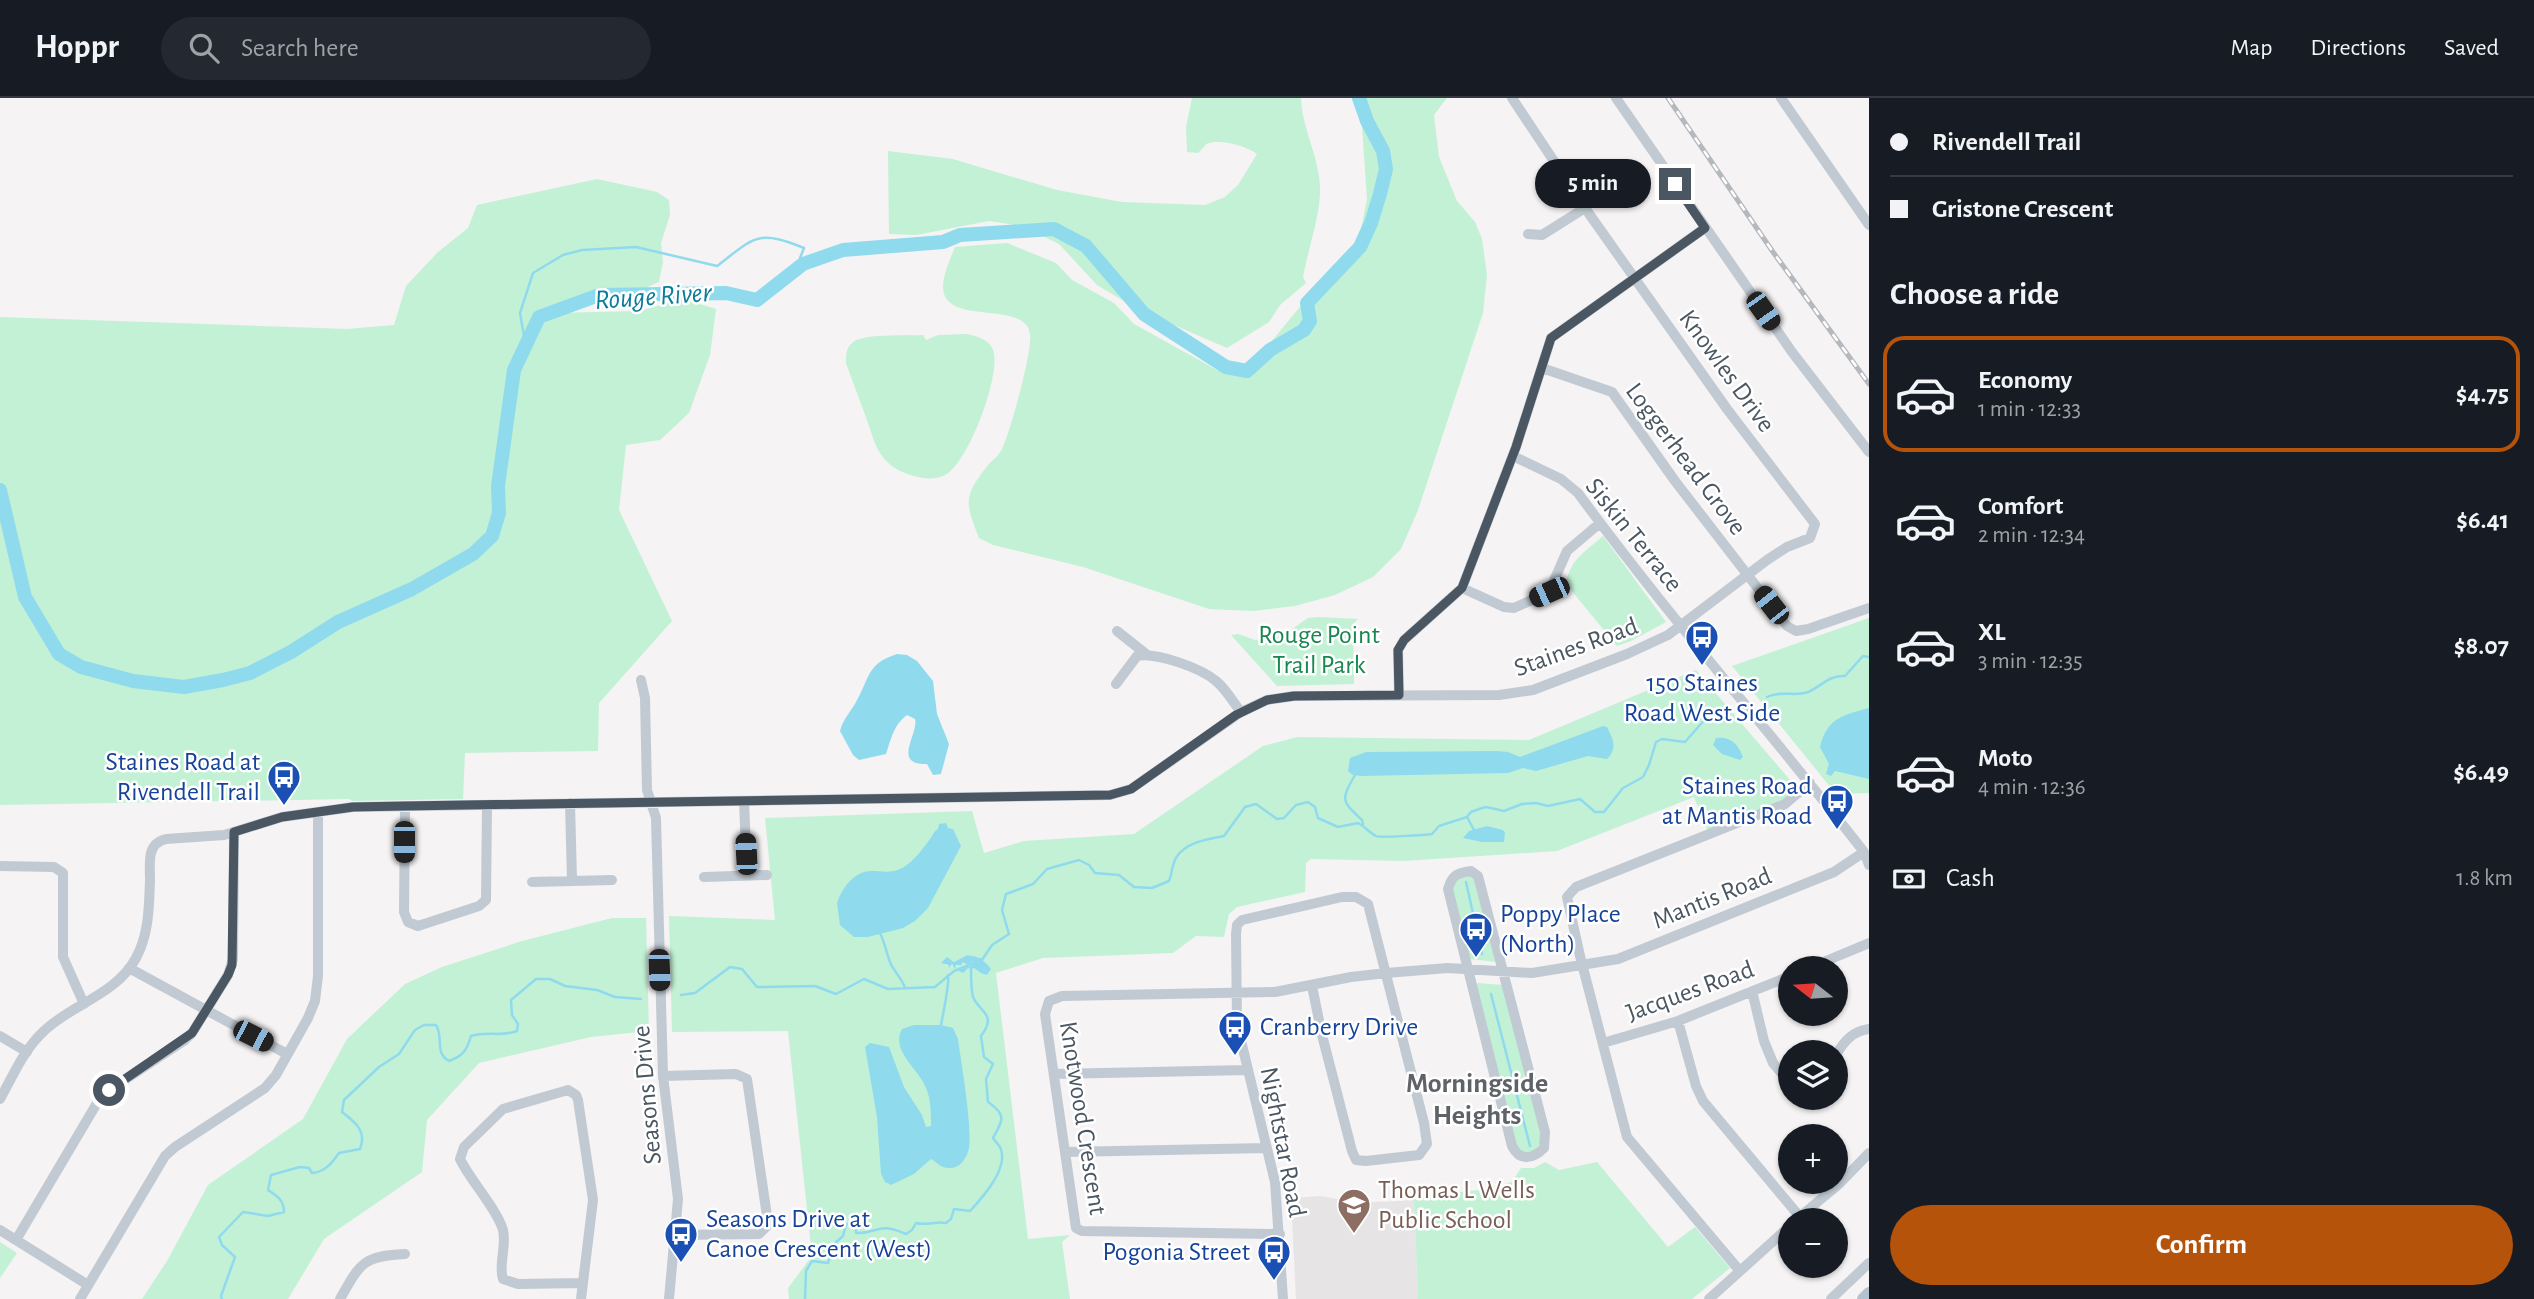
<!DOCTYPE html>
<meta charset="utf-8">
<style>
:root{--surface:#171b24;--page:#242831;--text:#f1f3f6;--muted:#9ea1a6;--line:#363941;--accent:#b45309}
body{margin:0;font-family:"Alegreya Sans",sans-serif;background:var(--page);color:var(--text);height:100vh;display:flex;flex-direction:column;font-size:26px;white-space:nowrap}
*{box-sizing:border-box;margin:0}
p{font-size:23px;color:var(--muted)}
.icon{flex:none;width:38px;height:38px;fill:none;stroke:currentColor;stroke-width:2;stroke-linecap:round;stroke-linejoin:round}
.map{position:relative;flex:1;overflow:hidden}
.details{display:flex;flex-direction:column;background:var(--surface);width:665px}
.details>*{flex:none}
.banner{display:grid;align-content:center;height:154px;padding:0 21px;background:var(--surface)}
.needle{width:46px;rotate:287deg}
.tools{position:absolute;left:1778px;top:858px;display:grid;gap:14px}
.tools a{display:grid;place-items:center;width:70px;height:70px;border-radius:50%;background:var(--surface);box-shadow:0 2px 5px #0004;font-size:35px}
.end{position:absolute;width:32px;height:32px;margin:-16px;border:9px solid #4a5661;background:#fff;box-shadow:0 0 0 4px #fff}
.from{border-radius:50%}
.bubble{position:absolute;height:49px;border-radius:24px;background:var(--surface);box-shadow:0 2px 5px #0004;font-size:23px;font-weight:700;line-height:49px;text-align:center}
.car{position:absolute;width:21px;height:42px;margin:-21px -10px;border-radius:9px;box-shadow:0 0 5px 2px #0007;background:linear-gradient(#222 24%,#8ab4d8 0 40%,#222 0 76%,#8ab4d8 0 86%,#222 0)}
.banner b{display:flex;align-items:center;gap:24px;height:66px;font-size:26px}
.banner b+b{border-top:2px solid var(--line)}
.banner i{width:18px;height:18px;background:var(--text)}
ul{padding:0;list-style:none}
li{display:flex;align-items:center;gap:21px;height:116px;margin:0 14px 10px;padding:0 7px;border:4px solid transparent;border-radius:21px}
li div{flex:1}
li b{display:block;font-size:26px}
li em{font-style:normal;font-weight:700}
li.selected{border-color:var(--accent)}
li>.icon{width:63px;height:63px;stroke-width:1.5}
h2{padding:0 21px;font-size:32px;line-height:84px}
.pay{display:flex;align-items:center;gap:18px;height:77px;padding:0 21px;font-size:26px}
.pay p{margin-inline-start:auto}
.action{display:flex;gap:14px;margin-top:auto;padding:14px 21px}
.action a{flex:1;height:80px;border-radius:42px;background:var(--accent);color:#fff;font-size:28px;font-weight:700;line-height:80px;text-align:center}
header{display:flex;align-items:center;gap:42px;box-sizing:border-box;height:98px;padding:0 35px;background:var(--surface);border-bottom:2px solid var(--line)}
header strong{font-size:33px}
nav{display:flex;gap:38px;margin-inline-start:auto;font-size:24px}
.search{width:490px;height:63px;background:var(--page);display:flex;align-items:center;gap:18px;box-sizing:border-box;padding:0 24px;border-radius:38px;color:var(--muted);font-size:26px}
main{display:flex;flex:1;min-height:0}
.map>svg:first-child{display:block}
.education{fill:#e6e4e5}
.green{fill:#c3f1d5;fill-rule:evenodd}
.water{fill:#90daee}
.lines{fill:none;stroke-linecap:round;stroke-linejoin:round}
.stream{stroke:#90daee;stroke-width:2.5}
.river{stroke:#90daee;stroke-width:14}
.minor{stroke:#c1cad2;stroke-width:10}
.major{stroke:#b3c2d1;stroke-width:12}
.rail-casing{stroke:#b5b8bd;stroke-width:5}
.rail{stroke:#fff;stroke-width:2.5;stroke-dasharray:8;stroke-linecap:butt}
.route{stroke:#4a5661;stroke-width:9}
.labels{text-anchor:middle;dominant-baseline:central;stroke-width:5;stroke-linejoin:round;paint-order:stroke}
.street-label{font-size:26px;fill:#4a5661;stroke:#fff}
.park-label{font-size:26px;fill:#17864f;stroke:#fff}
.transit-label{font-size:26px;fill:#164399;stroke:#fff;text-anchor:end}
.education-label{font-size:26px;fill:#785e54;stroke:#fff;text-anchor:start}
.water-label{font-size:28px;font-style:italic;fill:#0c7c9b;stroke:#fff}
.neighbourhood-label{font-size:28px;font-weight:bold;fill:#5f6368;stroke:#fff}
</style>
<header>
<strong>Hoppr</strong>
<div class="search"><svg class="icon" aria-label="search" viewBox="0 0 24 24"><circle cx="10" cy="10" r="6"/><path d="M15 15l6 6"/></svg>Search here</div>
<nav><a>Map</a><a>Directions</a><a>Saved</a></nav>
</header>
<main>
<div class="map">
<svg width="1869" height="1201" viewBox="0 0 1869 1201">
<rect width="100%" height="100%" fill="#f5f3f3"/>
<path class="education" d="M1321,1098L1358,1105L1414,1102L1418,1201H1296L1291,1100Z"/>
<path class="green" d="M1192,0H1301C1302,33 1322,63 1320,97C1318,124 1308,152 1303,179L1306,185L1280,207L1269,224L1227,250L1137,211L1097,187L1059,146L1022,128L989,123L916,137L889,136L888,53L953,61L1057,92L1122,104L1205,107L1225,99L1238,87L1257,56C1247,48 1219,40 1206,46C1206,47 1199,54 1198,55L1187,54L1186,29Z
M1360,0H1447L1434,17L1439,59L1457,103L1475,124L1482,141L1487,177L1483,215L1418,412L1401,451L1373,479L1335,497L1295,508L1254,513L1209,511L1083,469L993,447L979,440C965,404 963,399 988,367C993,362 999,357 1002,351C1010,335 1033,252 1030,236C1025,203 954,226 944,196C940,182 950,162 955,149L1007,145L1056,165L1072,182L1114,205L1134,226L1217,272L1227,274L1240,272L1258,260L1308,199L1348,160L1361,131L1367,101Z
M597,81L657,94L669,102L670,117L661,145L663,164L659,184L617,202L574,209L552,215L639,213L683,201L716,211L710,257L689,315L660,342L626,347L619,412L672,523L599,605L598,653L465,655L463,701L353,703L349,701L0,707V219L347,231L394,227L406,188L438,154L468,130L477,107Z
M967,236C976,238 990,242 993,252C1002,275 968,366 945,377C936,382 924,381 914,378C900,374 888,368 880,355C874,346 872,335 868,325C861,305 853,285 846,265C846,257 846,250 852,245C861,235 907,238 923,237L926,242L938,237Z
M1603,438L1666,524L1631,543L1617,548L1566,486C1570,461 1585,454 1603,438Z
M1318,519L1358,521L1353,526L1354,586L1277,588L1231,537L1238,536L1255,542L1282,538L1308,520Z
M1869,520V695L1836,696L1732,568Z
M1696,572L1796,689L1786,700L1707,732L1694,699L1557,753L1403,763L1311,761L1306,765L1305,794L1237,809L1229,816L1224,839L1196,838L1173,855L1043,860L996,875L1028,1141L1070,1137L1062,1144L1070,1201H789L788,1190L812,1158L788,933L672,934L669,818L775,822L765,720L972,713L984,755L1024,743L1134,736L1263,648L1297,639L1529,642ZM967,857C979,858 982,863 990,871L987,877L974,870L972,871V863L963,864L954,869L951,866L950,870L942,864L947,860L954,864Z
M1472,777L1476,780L1497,864L1469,861L1452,796L1455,779Z
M612,820H646L649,933L591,939L479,965L427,1022L422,1074L324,1141L288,1201H142L167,1163L208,1087L303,1021L347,941L405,886L442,869L522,843Z
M1478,885L1503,887L1542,1039L1536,1054L1526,1056L1517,1050L1476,887Z
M1545,1064L1559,1072L1597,1064L1668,1149L1695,1129L1730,1170L1692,1201H1418L1414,1102L1421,1098L1479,1092L1512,1084L1521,1070H1534Z
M0,1144L17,1155L0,1180Z"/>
<path class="water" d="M897,556L907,557L917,563L933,583L937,616L949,646L941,676L933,677L927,666C891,667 919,636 915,621L907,617C894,626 891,641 886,656L859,662L853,657L840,633C843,621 850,615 856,604C870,580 866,566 897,556Z
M1869,610V681L1835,673L1831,678L1826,676L1829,666L1820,649C1827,620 1843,617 1869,610Z
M1603,628L1607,629C1613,641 1618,650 1607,661L1588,658L1536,673L1523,670L1508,675L1362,678L1353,677L1348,673L1350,660L1366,654L1497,653L1508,654L1520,659Z
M1716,640C1731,638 1738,646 1743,659L1740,662L1722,656L1713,647Z
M946,725L948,730L953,731L961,748L928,810L915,823L903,830L868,839H854L840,827L837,805C842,790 854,773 871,773C881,773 888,775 898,772C912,767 928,745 935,733L938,731L939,726Z
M1487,728L1503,732L1505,735L1504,744H1482L1463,740L1469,733Z
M967,857C978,858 984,862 991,871L987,877L981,875L974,870L972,871L968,870L963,875L957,872L971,868L972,863L969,867L962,864V867H956L955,871L952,866L949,870L948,867L941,865L947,859L954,864Z
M914,927H941L953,930L958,941C961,964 974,1036 968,1054C965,1063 958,1071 949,1070C940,1070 937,1064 931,1061L914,1076L891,1087L885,1084L881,1076L877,1019L865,949L870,945L889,949L904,989L922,1017L926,1029L931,1028C931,1017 931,1001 926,990C919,971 890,953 902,931Z"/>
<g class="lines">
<path class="stream" d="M524,238L520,215L533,175L563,157L582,152L636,149L717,168C755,139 757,131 804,150L800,160
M1767,599C1780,592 1795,599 1808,594C1822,588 1829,577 1845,578L1863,558L1869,559
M1355,677C1340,703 1342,703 1362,722L1363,726
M1467,719L1474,732
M1466,784L1482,856
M880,835C885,845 886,854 890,864C894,874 902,880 905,890
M979,861L982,862L992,847L1009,836L1002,812L1006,796L1033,786L1047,771L1079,762L1089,767L1095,775L1119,777L1134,789L1152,790L1169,783C1172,776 1172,766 1176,760C1185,744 1208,741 1224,738L1245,709L1256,706L1277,721L1284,720L1296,707L1308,704L1315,709L1318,720L1338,729L1358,725C1364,728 1370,735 1376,738C1379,740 1426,737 1432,736L1439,728L1467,719L1471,714L1479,711L1486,709L1504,713L1522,706L1536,705L1548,708L1580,701L1595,714H1604L1623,690L1643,679L1649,667L1656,644L1662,641L1685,644L1707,619L1730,624
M1491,896L1530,1048
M681,897L695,895L730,869L742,871L757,889L815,888L836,896L864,881L888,891L935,889L954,873L974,865
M941,927C943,916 950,884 948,877
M222,1201L221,1198L235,1159L222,1147L219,1139L243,1114L268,1118L284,1114C284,1102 277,1098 268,1092L271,1077L300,1069L309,1070L312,1075C325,1074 332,1065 339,1055L360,1051C367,1033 356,1025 342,1014L344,1002L379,969L399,956L415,932L424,927H436C444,939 434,955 449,963C463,958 467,952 471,938C487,933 502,939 517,933L518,926L512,917L511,902L536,881H550L565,888L597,892L615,899L641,901
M805,1201L806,1173L812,1163L828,1165L834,1146L843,1138L846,1127L851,1124L856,1128V1135C879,1136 877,1123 906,1136L912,1132L916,1125C927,1128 935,1123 946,1125L951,1121L954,1111L970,1113C983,1099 1010,1069 1000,1049C998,1046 995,1043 993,1040C1003,1022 1007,1017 988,1004L986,981L993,966L984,959L981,938C998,916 979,914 973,899C971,891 971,879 971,870"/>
<path class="river" d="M0,392L25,499L59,556L81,569L133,583L184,589L223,582L250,575L291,554L338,524L412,491L473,456L492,438L499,415L498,388L514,272L539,219L599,197L726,195L757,202L803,166L843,152L943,144L960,137L1054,131L1086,148L1144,216L1226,269L1247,273L1270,252L1304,232L1310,223L1307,205L1360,149L1371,125L1380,96L1386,71L1383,53L1367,23L1359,0"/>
<path class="minor" d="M1616,0L1792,254L1869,354
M1781,0L1869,127
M1528,136L1542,137L1585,110
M1542,270L1612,294L1675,383L1787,528L1796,533L1808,531L1869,510
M1513,358L1561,381L1578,395C1668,518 1770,633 1864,754L1869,767
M1462,490L1504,509L1514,510L1549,494L1567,453L1600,425
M1117,533L1146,556
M641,582L645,600L647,692L656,720L663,978L678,1101L669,1201
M1116,586L1137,558C1156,554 1201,570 1216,583C1226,591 1233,604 1241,614
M1399,597L1398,552L1404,542L1462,490L1516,349L1551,240L1705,130
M744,703L747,777
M570,705L572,782
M405,708L404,814L408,824L418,828L479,808L486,802L487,707
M0,768L54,769L63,775V859L84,906
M1471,773L1478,778L1545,1034L1544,1050C1533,1061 1520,1064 1512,1048L1448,791C1452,777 1457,775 1471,773Z
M704,779L767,777
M532,784L612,782
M129,870L287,956
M1809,870L1869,845
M1752,893L1764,943L1773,965L1790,985
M1678,923L1696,988L1703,1003L1800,1119
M0,938L27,954
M1603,945L1678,923L1790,878
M1836,957C1844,943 1853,933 1869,931
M1054,976L1248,972
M663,978L736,976L747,981L767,1118V1128L759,1136L675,1137
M0,1001C13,978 24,951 44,933C72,906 116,897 136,860C149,836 149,809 150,782C150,773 149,763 151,755C153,747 158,743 166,741L224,737L282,719L353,709L1110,697L1131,691L1241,614L1267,602L1294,598L1499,597L1533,592L1627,556L1668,537L1767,462L1787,449L1810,440L1815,426L1727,311L1585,110L1512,0
M1065,1054L1267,1050
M1797,1121L1838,1087L1869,1055
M0,1132L88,1187
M1280,1136L1082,1133L1076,1130L1045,916L1049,903L1062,898L1275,894L1351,879L1386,875L1448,870L1532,875L1618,861L1834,774L1864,754
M16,1142L100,1000L109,992L185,942L192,935L228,877L233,861L234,734
M1739,1172L1627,1039L1580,858L1567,799L1576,789L1785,706L1810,685
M80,1201L165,1058L175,1049L265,990L276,977L308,920L315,903L318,878V714
M340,1201C360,1166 362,1158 405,1156
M581,1201L593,1102L578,1002L576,997L568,992L503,1011L464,1049L460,1061C470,1082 497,1111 503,1132C507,1148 498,1166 503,1181L518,1186L582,1185
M1283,1201L1275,1084L1237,926L1236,836L1237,827L1242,822L1342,799H1356L1368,806L1424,1025L1427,1046L1419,1057L1366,1063L1356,1062L1352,1053L1322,937L1312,888
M1709,1201L1790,1128
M1831,1201L1869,1165"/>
<path class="major" d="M1863,1201L1869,1195"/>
<defs>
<path id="rail" d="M1668,0L1773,154L1869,286"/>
</defs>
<use href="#rail" class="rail-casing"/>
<use href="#rail" class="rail"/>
</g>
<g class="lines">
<path class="route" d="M109,992L192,935L228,877L232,867L234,734L282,719L353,709L405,708L1110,697L1131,691L1236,617L1267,602L1294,598L1399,597L1398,552L1404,542L1462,490L1516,349L1551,240L1705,130L1675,86"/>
</g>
<defs>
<symbol id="bus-pin" viewBox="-11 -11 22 30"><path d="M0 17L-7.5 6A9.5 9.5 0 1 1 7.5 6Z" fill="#1a4fb4" stroke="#fff"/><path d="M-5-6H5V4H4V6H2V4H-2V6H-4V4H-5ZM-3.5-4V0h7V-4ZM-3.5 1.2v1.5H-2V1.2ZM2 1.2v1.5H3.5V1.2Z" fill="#fff"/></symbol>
<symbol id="school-pin" viewBox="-11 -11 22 30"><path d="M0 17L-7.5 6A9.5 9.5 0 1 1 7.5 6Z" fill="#8d6e63" stroke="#fff"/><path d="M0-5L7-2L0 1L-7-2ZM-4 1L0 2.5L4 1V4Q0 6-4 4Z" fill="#fff"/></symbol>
</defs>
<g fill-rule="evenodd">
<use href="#bus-pin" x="1683" y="520" width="38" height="52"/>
<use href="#bus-pin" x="265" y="660" width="38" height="52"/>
<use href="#bus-pin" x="1818" y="684" width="38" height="52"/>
<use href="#bus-pin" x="1457" y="812" width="38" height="52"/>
<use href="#bus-pin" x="1216" y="910" width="38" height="52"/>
<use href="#school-pin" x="1335" y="1088" width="38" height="52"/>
<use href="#bus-pin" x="662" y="1117" width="38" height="52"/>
<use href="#bus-pin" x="1255" y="1135" width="38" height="52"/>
</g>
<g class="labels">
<g class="street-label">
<text transform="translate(1727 273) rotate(54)">Knowles Drive</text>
<text transform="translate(1686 361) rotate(53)">Loggerhead Grove</text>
<text transform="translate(1634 437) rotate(51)">Siskin Terrace</text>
<text transform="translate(1576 549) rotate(-20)">Staines Road</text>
<text transform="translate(1712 800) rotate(-22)">Mantis Road</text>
<text transform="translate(1690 893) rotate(-20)">Jacques Road</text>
<text transform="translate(647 997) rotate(-95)">Seasons Drive</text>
<text transform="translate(1083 1020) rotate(81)">Knotwood Crescent</text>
<text transform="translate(1283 1044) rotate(79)">Nightstar Road</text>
</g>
<g class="park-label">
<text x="1319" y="537">Rouge Point<tspan x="1319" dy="30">Trail Park</tspan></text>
</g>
<g class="transit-label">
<text x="1702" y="585" text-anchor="middle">150 Staines<tspan x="1702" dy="30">Road West Side</tspan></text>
<text x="260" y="664">Staines Road at<tspan x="260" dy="30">Rivendell Trail</tspan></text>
<text x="1812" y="688">Staines Road<tspan x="1812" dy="30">at Mantis Road</tspan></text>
<text x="1500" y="816" text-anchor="start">Poppy Place<tspan x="1500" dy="30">(North)</tspan></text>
<text x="1260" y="929" text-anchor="start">Cranberry Drive</text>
<text x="706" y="1121" text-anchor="start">Seasons Drive at<tspan x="706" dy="30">Canoe Crescent (West)</tspan></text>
<text x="1250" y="1154">Pogonia Street</text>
</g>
<g class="education-label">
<text x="1378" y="1092">Thomas L Wells<tspan x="1378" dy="30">Public School</tspan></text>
</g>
<g class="water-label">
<text transform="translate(653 199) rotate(-4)">Rouge River</text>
</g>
<g class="neighbourhood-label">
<text x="1477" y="986">Morningside<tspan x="1477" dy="32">Heights</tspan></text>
</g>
</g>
</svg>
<div class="tools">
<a><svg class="needle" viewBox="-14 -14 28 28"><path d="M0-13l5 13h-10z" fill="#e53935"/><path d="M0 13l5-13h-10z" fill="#9ea1a6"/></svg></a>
<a><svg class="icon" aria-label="layers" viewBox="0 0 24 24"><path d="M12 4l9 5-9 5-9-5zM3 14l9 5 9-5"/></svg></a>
<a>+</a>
<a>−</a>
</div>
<i class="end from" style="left:109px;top:992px"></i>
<i class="end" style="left:1675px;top:86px"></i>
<div class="bubble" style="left:1535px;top:61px;width:116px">5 min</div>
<i class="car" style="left:1763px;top:213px;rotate:145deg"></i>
<i class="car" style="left:1549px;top:494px;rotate:246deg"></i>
<i class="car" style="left:1771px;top:507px;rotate:322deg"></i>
<i class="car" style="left:404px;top:744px;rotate:180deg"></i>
<i class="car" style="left:746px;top:756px;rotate:357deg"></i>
<i class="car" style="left:659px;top:872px;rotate:178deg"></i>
<i class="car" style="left:253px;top:938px;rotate:117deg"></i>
</div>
<section class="details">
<div class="banner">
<b><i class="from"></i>Rivendell Trail</b>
<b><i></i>Gristone Crescent</b>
</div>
<h2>Choose a ride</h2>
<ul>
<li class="selected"><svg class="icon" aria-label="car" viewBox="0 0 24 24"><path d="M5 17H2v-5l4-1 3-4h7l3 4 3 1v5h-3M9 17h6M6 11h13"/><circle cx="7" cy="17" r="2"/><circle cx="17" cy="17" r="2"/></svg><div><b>Economy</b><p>1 min · 12:33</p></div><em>$4.75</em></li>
<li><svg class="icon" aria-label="car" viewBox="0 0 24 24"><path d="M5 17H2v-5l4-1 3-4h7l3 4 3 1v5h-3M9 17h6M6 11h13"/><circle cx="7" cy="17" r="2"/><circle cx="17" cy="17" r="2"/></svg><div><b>Comfort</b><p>2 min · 12:34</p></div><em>$6.41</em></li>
<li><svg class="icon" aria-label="car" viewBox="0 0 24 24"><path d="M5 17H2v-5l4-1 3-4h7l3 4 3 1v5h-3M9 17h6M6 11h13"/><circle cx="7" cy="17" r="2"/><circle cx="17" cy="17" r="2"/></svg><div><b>XL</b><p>3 min · 12:35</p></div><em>$8.07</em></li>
<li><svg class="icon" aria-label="car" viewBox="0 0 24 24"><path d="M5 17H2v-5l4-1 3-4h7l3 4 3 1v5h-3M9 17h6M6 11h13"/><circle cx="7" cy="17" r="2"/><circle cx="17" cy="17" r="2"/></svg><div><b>Moto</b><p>4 min · 12:36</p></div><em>$6.49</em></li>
</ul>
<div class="pay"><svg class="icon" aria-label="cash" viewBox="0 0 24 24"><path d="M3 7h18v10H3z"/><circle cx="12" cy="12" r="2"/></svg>Cash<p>1.8 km</p></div>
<div class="action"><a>Confirm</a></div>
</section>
</main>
